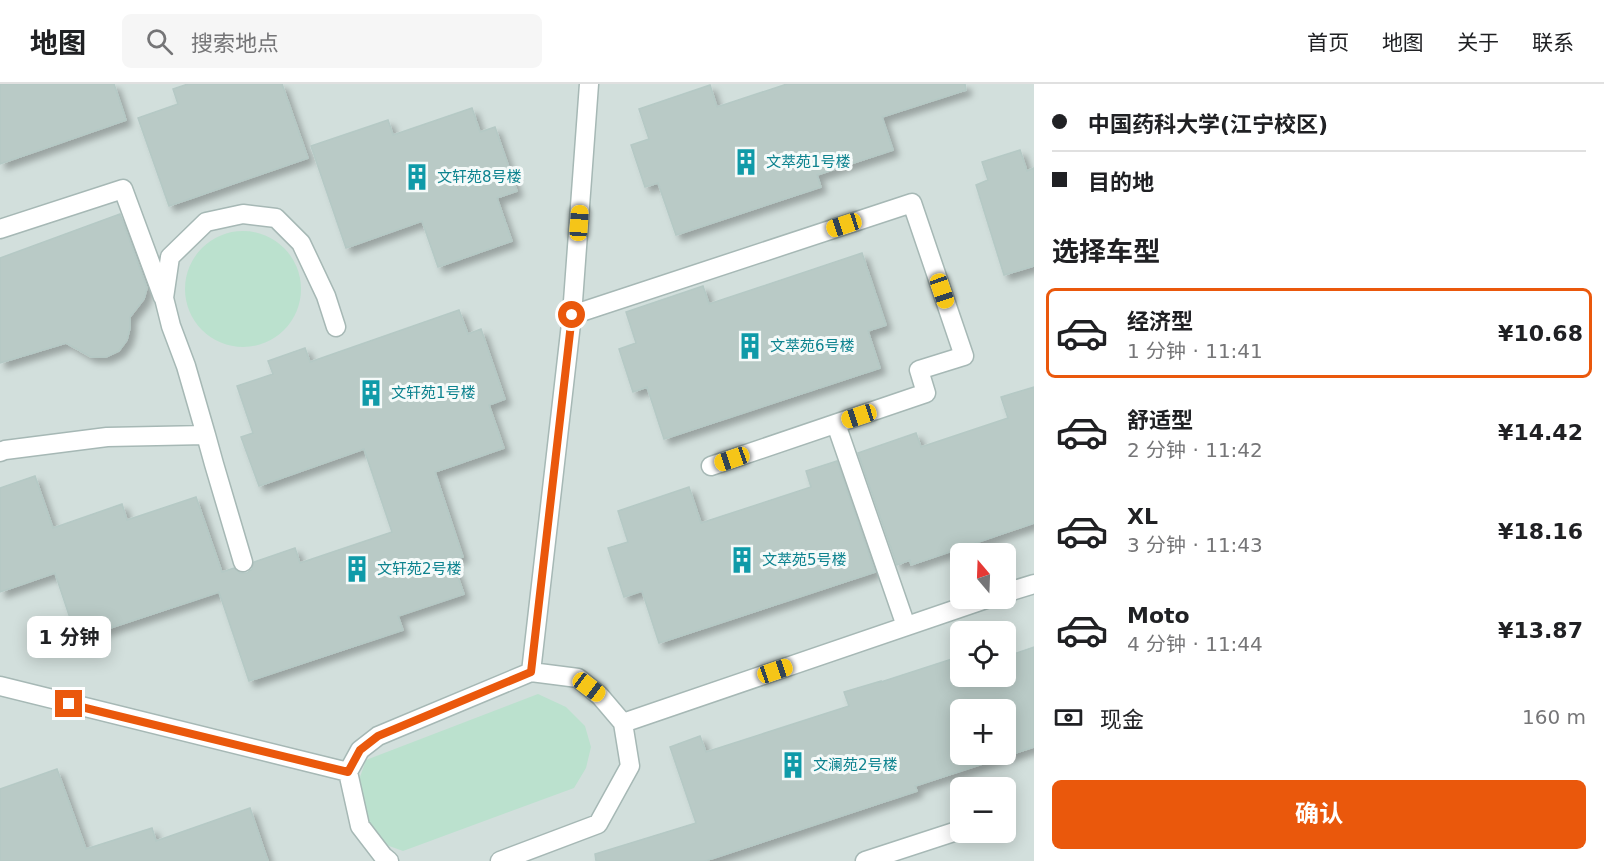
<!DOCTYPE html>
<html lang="zh">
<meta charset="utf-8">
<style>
:root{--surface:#fff;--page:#f6f6f6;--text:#202124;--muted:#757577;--line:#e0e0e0;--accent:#ea580c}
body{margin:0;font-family:"DejaVu Sans","Noto Sans SC",sans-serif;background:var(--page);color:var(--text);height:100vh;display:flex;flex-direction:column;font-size:22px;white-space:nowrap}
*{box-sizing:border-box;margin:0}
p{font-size:20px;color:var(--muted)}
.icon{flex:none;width:33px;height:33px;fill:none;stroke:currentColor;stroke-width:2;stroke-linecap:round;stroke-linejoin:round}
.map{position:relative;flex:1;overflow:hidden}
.panel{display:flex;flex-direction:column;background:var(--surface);width:570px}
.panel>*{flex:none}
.top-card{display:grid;align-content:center;height:132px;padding:0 18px;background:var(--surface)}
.needle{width:39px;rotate:341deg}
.tools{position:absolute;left:950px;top:459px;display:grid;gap:12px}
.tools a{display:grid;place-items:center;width:66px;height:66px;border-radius:9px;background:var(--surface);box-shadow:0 3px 15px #0003;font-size:30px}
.end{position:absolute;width:27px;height:27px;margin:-14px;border:8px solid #ea580c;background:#fff;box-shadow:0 0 0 3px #fff}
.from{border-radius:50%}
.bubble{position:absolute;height:42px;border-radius:9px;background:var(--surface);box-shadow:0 3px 15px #0003;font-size:20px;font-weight:700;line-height:42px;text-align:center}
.car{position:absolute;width:18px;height:36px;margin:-18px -9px;border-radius:8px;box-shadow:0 0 4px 2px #0007;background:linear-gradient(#f5c518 24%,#345 0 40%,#f5c518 0 76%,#345 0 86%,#f5c518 0)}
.top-card b{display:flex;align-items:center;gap:21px;height:57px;font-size:22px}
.top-card b+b{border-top:2px solid var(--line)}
.top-card i{width:15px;height:15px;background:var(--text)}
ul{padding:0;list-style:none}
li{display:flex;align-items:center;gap:18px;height:90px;margin:0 12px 9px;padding:0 6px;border:3px solid transparent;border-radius:9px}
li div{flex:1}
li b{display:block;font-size:22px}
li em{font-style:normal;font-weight:700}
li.active{border-color:var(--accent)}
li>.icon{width:54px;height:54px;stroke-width:1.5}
h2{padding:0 18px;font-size:27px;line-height:72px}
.pay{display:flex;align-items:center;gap:15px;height:66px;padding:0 18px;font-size:22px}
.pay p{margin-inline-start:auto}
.cta{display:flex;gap:12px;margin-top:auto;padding:12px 18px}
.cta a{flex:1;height:69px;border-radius:9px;background:var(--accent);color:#fff;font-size:24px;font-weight:700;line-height:69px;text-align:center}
header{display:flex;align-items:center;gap:36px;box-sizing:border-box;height:84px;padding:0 30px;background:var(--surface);border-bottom:2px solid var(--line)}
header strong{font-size:28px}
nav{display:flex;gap:33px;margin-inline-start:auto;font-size:21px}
.search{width:420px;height:54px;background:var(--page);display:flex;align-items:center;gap:15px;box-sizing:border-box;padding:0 21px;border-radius:9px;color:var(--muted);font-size:22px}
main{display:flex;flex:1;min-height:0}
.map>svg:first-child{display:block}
.built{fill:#d2dfdc;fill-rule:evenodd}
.green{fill:#bbe1ce}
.building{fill:#b9cac6;stroke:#b5c9c5;stroke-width:1.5;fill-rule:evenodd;filter:url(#shadow)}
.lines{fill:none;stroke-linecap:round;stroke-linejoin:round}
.street-casing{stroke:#a6b8b5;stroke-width:21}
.street{stroke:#fff;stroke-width:18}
.route{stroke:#ea580c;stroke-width:8}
.labels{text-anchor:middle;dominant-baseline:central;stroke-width:6;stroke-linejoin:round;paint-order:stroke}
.culture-label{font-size:15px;fill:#0d838f;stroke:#f5faf9;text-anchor:start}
</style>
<header>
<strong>地图</strong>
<div class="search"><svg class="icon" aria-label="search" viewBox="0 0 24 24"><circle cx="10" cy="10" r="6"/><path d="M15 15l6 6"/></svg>搜索地点</div>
<nav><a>首页</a><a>地图</a><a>关于</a><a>联系</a></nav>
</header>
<main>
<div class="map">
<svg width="1034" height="777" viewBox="0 0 1034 777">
<defs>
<filter id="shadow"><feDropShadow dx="5.5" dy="5.5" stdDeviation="3" flood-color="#0004"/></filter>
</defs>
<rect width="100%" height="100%" fill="#e4efec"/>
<path class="built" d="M0,0H1034V777H0ZM960,470H1005V514H960ZM960,548H1005V592H960ZM960,626H1005V670H960ZM960,704H1005V748H960Z"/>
<path class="green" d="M185 205a58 58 0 1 1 116 0a58 58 0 1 1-116 0Z
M538,610L566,623L585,642L591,663L586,684L574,704L403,767L381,759L362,735L355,707L366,676Z"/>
<path class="building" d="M0,0H114L126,36L0,80Z
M188,0H282L308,74L169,122L138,34L178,20L173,5Z
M787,0H965L966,6L882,33L893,66L817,91L821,103L676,151L658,99L645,103L631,61L649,55L639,25L710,1L717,23Z
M472,24L480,48L495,43L517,107L497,114L512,157L438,183L422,137L346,164L311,62L388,36L393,51Z
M1020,66L1027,87L1034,84V182L1004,191L976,101L988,96L982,78Z
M120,130L147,204L144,215L130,233V244L127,256L119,267L106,273H91L66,259L0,279V174Z
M862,169L886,241L868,247L880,284L664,355L647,303L633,308L619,265L636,259L626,228L703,202L709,220Z
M459,226L468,250L481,245L505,315L489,321L504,364L435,388L463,473L452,476L464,510L398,532L403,546L249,597L219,508L77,555L55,489L0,508V404L35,392L53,444L122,420L127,436L196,413L222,488L234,484L240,489H247L252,485L254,478L295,464L300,479L392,448L364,365L259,402L241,353L253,349L237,302L273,290L268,277L305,264L310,278Z
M1034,303V439L911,481L910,476L897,481L858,369L916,349L921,363L1008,334L1001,313Z
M837,377L875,488L659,559L642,507L624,513L608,464L628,458L618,427L689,403L701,439L811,403L806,387Z
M1034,563V663L915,702L917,707L705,777H596L595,770L696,739L670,663L700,652L706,668L849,622L844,608L881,597V598L952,575L956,588L960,587V592H1005V573ZM960,626H1005V670H960Z
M57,685L86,765L152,744L156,757L250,724L268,777H0V705Z"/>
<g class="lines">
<defs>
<path id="street" d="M0,145L123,105L163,213
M572,231L912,119L964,272L919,286L926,309L711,382
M836,340L906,542
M206,351L186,282L171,242L164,214L170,173L206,138L243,130L276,134L301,159L326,212L336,243
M0,368L5,366L107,353L206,351L214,380L243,478
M1005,509L1034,500
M531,588L572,231L589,0
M0,602L348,688
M623,639L989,514
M389,777L383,772L360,742L348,688L360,666L378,652L531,588L578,594L600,612L623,639L630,682L598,740L500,777
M865,777L960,746"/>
</defs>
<use href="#street" class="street-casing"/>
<use href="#street" class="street"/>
</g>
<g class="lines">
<path class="route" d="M69,620L348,688L360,666L378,652L531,588L572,231"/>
</g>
<defs>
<symbol id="building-bare" viewBox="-9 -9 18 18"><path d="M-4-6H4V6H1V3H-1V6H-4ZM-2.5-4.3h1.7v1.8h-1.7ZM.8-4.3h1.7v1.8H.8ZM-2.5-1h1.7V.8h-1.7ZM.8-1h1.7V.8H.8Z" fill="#0f9aa8" stroke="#f5faf9" stroke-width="2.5" paint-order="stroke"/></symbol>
</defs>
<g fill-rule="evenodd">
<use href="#building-bare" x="727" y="59" width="38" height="38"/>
<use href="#building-bare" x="398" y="74" width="38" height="38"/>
<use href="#building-bare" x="731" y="243" width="38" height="38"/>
<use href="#building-bare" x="352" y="290" width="38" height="38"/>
<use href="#building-bare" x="723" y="457" width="38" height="38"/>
<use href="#building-bare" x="338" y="466" width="38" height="38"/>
<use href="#building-bare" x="774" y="662" width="38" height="38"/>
</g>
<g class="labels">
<g class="culture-label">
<text x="766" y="78">文萃苑1号楼</text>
<text x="437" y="93">文轩苑8号楼</text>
<text x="770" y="262">文萃苑6号楼</text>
<text x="391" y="309">文轩苑1号楼</text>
<text x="762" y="476">文萃苑5号楼</text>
<text x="377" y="485">文轩苑2号楼</text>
<text x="813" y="681">文澜苑2号楼</text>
</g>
</g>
</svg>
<div class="tools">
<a><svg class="needle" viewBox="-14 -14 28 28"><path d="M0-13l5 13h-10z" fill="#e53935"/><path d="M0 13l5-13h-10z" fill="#757577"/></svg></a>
<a><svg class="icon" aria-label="locate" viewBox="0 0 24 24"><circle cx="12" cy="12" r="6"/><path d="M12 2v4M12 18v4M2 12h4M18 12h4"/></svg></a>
<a>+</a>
<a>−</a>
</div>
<i class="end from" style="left:572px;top:231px"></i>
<i class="end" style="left:69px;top:620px"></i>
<div class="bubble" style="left:27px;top:532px;width:84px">1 分钟</div>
<i class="car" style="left:579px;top:139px;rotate:4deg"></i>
<i class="car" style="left:844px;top:141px;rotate:252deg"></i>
<i class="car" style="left:942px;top:207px;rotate:161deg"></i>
<i class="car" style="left:859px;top:332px;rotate:252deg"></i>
<i class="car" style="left:732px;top:375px;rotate:251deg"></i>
<i class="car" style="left:775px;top:587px;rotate:71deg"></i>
<i class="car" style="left:589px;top:603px;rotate:127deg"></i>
</div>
<section class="panel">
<div class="top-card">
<b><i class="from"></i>中国药科大学(江宁校区)</b>
<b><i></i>目的地</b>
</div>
<h2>选择车型</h2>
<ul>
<li class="active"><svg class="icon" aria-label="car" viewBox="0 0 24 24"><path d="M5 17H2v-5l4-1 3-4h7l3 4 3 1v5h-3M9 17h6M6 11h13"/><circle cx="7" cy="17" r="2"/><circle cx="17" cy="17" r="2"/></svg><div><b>经济型</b><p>1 分钟 · 11:41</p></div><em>¥10.68</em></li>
<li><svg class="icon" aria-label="car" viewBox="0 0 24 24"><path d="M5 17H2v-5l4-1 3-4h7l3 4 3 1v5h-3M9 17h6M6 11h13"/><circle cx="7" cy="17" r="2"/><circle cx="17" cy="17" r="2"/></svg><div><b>舒适型</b><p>2 分钟 · 11:42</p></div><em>¥14.42</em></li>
<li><svg class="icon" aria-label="car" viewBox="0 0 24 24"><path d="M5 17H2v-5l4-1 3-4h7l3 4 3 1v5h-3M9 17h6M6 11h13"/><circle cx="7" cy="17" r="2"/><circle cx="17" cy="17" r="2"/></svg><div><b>XL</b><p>3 分钟 · 11:43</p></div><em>¥18.16</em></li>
<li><svg class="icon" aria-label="car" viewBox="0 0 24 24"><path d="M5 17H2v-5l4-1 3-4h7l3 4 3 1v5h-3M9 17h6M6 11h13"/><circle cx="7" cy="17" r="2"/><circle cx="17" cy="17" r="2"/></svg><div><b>Moto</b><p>4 分钟 · 11:44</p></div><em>¥13.87</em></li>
</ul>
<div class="pay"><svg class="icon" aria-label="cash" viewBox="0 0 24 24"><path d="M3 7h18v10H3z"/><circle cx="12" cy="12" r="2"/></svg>现金<p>160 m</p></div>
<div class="cta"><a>确认</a></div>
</section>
</main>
